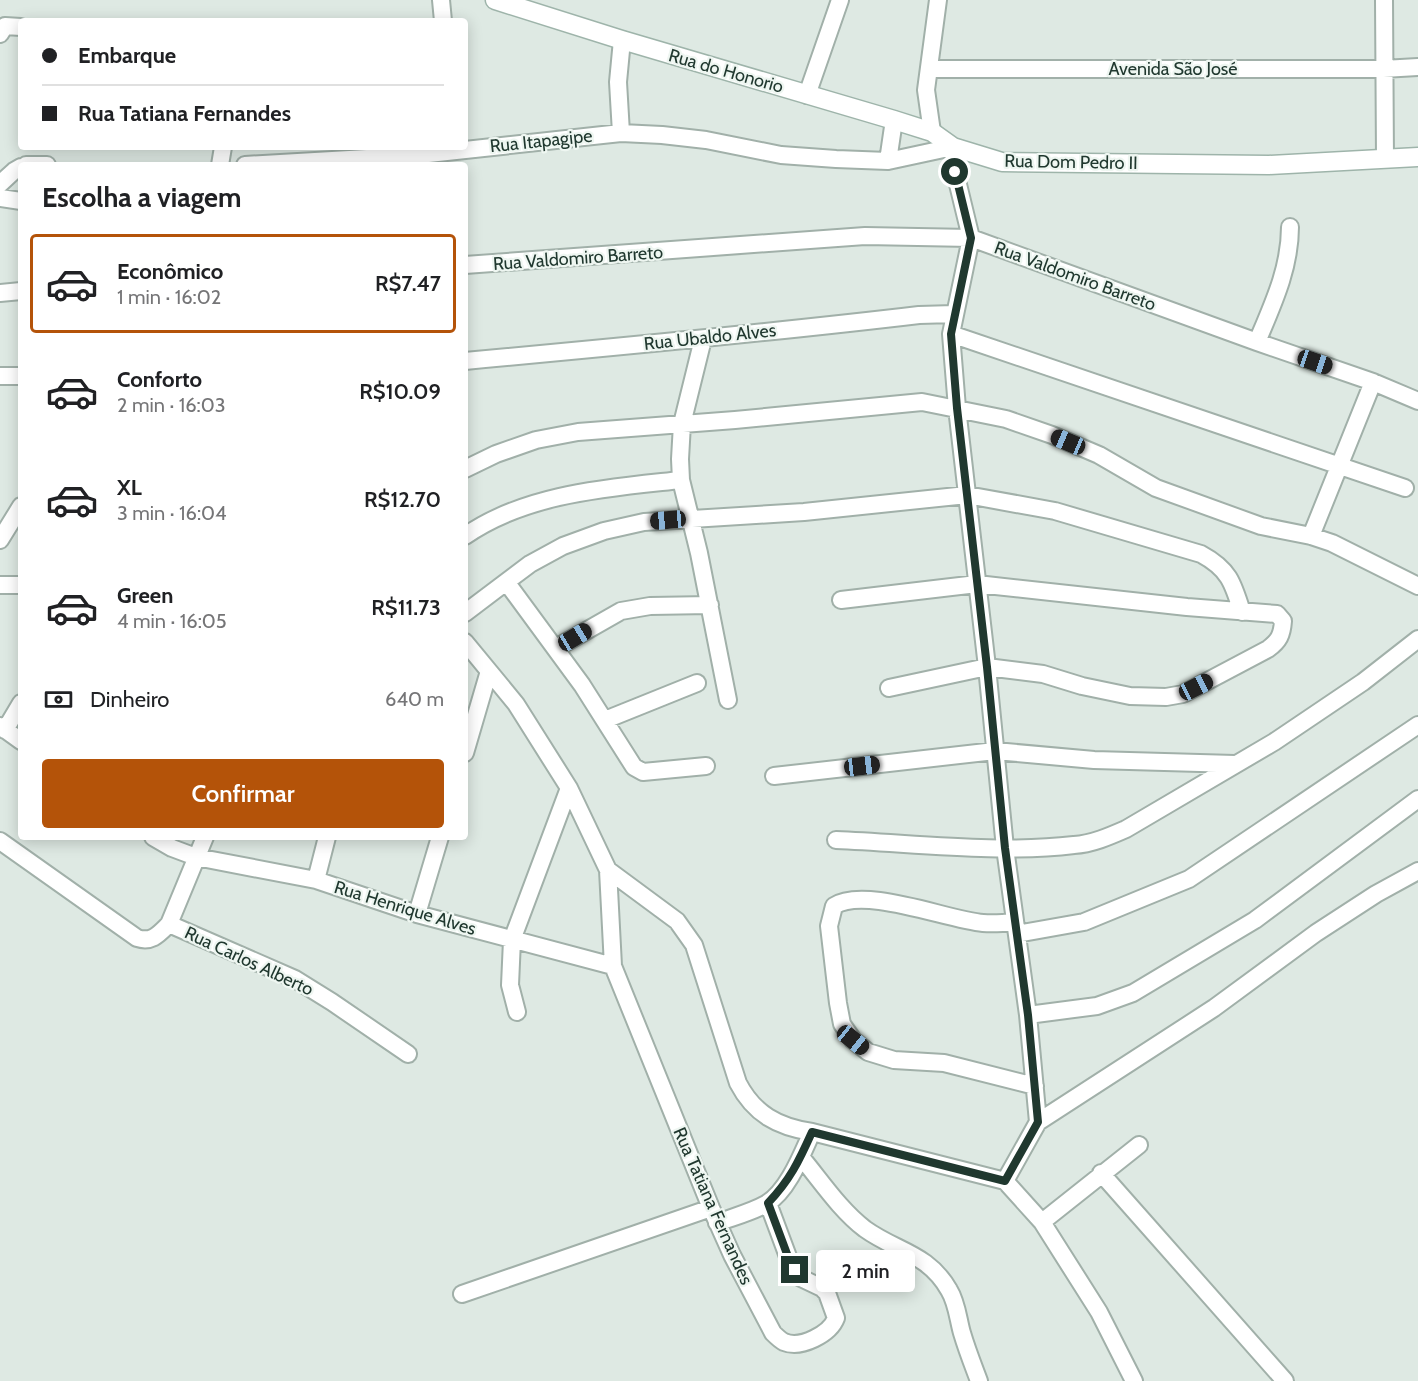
<!DOCTYPE html>
<html lang="pt">
<meta charset="utf-8">
<style>
:root{--surface:#fff;--page:#f2f2f2;--text:#202124;--muted:#757577;--line:#e0e0e0;--accent:#b45309}
body{margin:0;font-family:Cabin,sans-serif;background:var(--page);color:var(--text);height:100vh;display:flex;flex-direction:column;font-size:22px;white-space:nowrap}
*{box-sizing:border-box;margin:0}
p{font-size:20px;color:var(--muted)}
.icon{flex:none;width:33px;height:33px;fill:none;stroke:currentColor;stroke-width:2;stroke-linecap:round;stroke-linejoin:round}
.map{position:relative;flex:1;overflow:hidden}
.panel{position:absolute;left:18px;top:162px;width:450px;height:678px;display:flex;flex-direction:column;background:var(--surface);border-radius:6px;box-shadow:0 3px 15px #0003}
.panel>*{flex:none}
.banner{position:absolute;left:18px;top:18px;width:450px;height:132px;border-radius:6px;box-shadow:0 3px 15px #0003;display:grid;align-content:center;height:132px;padding:0 24px;background:var(--surface)}
.end{position:absolute;width:27px;height:27px;margin:-14px;border:8px solid #20382f;background:#fff;box-shadow:0 0 0 3px #fff}
.from{border-radius:50%}
.bubble{position:absolute;height:42px;border-radius:6px;background:var(--surface);box-shadow:0 3px 15px #0003;font-size:20px;font-weight:600;line-height:42px;text-align:center}
.car{position:absolute;width:18px;height:36px;margin:-18px -9px;border-radius:8px;box-shadow:0 0 4px 2px #0007;background:linear-gradient(#222 24%,#8ab4d8 0 40%,#222 0 76%,#8ab4d8 0 86%,#222 0)}
.banner b{display:flex;align-items:center;gap:21px;height:57px;font-size:22px}
.banner b+b{border-top:2px solid var(--line)}
.banner i{width:15px;height:15px;background:var(--text)}
ul{padding:0;list-style:none}
li{display:flex;align-items:center;gap:18px;height:99px;margin:0 12px 9px;padding:0 12px;border:3px solid transparent;border-radius:6px}
li div{flex:1}
li b{display:block;font-size:22px}
li em{font-style:normal;font-weight:600}
li.current{border-color:var(--accent)}
li>.icon{width:54px;height:54px;stroke-width:1.5}
h2{padding:0 24px;font-size:27px;line-height:72px}
.pay{display:flex;align-items:center;gap:15px;height:66px;padding:0 24px;font-size:22px}
.pay p{margin-inline-start:auto}
.cta{display:flex;gap:12px;margin-top:auto;padding:12px 24px}
.cta a{flex:1;height:69px;border-radius:6px;background:var(--accent);color:#fff;font-size:24px;font-weight:600;line-height:69px;text-align:center}
.map>svg:first-child{display:block}
.lines{fill:none;stroke-linecap:round;stroke-linejoin:round}
.street-casing{stroke:#a1b0a9;stroke-width:20}
.secondary-casing{stroke:#9eb4aa;stroke-width:21}
.street{stroke:#fff;stroke-width:16}
.secondary{stroke:#fff;stroke-width:18}
.route{stroke:#20382f;stroke-width:8}
.labels{text-anchor:middle;dominant-baseline:central;stroke-width:4.5;stroke-linejoin:round;paint-order:stroke}
.street-label{font-size:18px;fill:#20382f;stroke:#eef6f1}
</style>
<div class="map">
<svg width="1418" height="1381" viewBox="0 0 1418 1381">
<rect width="100%" height="100%" fill="#dee9e3"/>
<g class="lines">
<defs>
<path id="street" d="M441,0L443,21
M1384,0L1385,159
M0,34L5,26L21,27
M929,69H1383L1418,67
M807,95L840,0
M932,132L926,90L938,0
M621,133L618,82L622,40
M888,161L894,120
M26,165H47
M220,165L223,147
M245,165L419,155L621,133L662,135L706,140L781,155L836,159L888,161L953,147L955,172L971,238L951,334L957,408L987,667L1005,848L1028,1015L1038,1122L1005,1181
M0,184L14,171L21,167
M0,198L21,201
M465,265L865,236L971,238L1257,342L1373,382L1418,401
M0,293L21,291
M951,334L1405,488
M703,339L682,424L680,459L681,480L699,553L728,700
M1257,342C1273,304 1290,268 1290,227
M465,361C617,347 768,333 919,315L954,314
M0,376H21
M465,469L496,454L536,440L578,432L735,420L922,402L1006,419L1052,435L1099,455L1156,488L1261,526L1311,536L1332,543L1418,586
M465,536C527,493 608,488 681,480
M1311,536L1373,382
M0,540L21,506
M507,583L582,685L634,767L643,772L706,766
M0,585H21
M841,600L977,584L1187,607L1277,614L1283,621C1282,635 1279,641 1268,649L1183,694L1166,697L1130,696L1082,686L1043,674L987,667L889,688
M465,613L530,564L563,546L604,531L644,522L804,512L967,495L1055,511L1201,554C1229,569 1233,583 1242,612
M465,642L516,704L569,788L608,870L613,966L711,1208L732,1255L773,1333C776,1336 780,1340 784,1342C801,1349 830,1334 836,1318L827,1293L822,1288L801,1278L790,1262L768,1203
M556,648L621,611L650,606L710,605
M605,720L697,683
M0,726L21,741
M5,730L21,703
M465,753L489,671
M774,776L995,751L1094,760L1235,764
M153,837L172,848L196,857L316,880L417,914L613,966
M836,840C912,843 999,854 1074,845C1092,844 1110,836 1126,829L1274,742L1363,682L1418,639
M0,841L137,938C152,943 159,934 169,924L295,979L332,1002L408,1054
M608,870L677,921L694,945L738,1083C754,1114 778,1127 812,1132L1005,1181L1042,1222L1099,1312L1134,1381
M316,880L327,837
M417,914L440,837
M1015,922C1005,923 994,924 983,923C948,920 864,886 834,906L829,926L838,1003L842,1024L853,1040L868,1052L894,1060L944,1063L1035,1086
M169,924L205,837
M1017,934L1084,922L1189,879L1418,725
M517,1012L510,985L512,940L569,788
M1028,1015L1097,1006L1133,993L1255,920L1418,799
M1038,1122L1214,1008L1316,933L1376,894L1418,871
M801,1157C821,1181 840,1210 865,1229C897,1252 928,1253 949,1290C957,1303 958,1319 962,1333C967,1350 973,1365 979,1381
M1101,1173L1285,1381
M1042,1222L1139,1145
M717,1223C733,1217 752,1212 766,1204C788,1191 802,1154 812,1132
M462,1294L711,1208"/>
<path id="secondary" d="M495,0L622,40L894,120L932,132L953,147L1002,162L1269,165L1418,157"/>
</defs>
<use href="#street" class="street-casing"/>
<use href="#secondary" class="secondary-casing"/>
<use href="#street" class="street"/>
<use href="#secondary" class="secondary"/>
</g>
<g class="lines">
<path class="route" d="M795,1270L790,1262L768,1203C790,1180 799,1161 812,1132L1005,1181L1038,1122L1028,1015L1005,848L987,667L957,408L951,334L971,238L955,172"/>
</g>
<g class="labels">
<g class="street-label">
<text x="1173" y="69">Avenida São José</text>
<text transform="translate(726 71) rotate(16)">Rua do Honorio</text>
<text transform="translate(541 141) rotate(-6)">Rua Itapagipe</text>
<text transform="translate(1071 162) rotate(1)">Rua Dom Pedro II</text>
<text transform="translate(578 258) rotate(-4)">Rua Valdomiro Barreto</text>
<text transform="translate(1075 276) rotate(20)">Rua Valdomiro Barreto</text>
<text transform="translate(710 337) rotate(-6)">Rua Ubaldo Alves</text>
<text transform="translate(405 908) rotate(17)">Rua Henrique Alves</text>
<text transform="translate(249 961) rotate(25)">Rua Carlos Alberto</text>
<text transform="translate(713 1206) rotate(66)">Rua Tatiana Fernandes</text>
</g>
</g>
</svg>
<i class="end from" style="left:955px;top:172px"></i>
<i class="end" style="left:795px;top:1270px"></i>
<div class="bubble" style="left:816px;top:1250px;width:99px">2 min</div>
<i class="car" style="left:1315px;top:362px;rotate:109deg"></i>
<i class="car" style="left:1068px;top:442px;rotate:293deg"></i>
<i class="car" style="left:668px;top:520px;rotate:265deg"></i>
<i class="car" style="left:575px;top:637px;rotate:59deg"></i>
<i class="car" style="left:1196px;top:687px;rotate:63deg"></i>
<i class="car" style="left:862px;top:766px;rotate:83deg"></i>
<i class="car" style="left:853px;top:1040px;rotate:129deg"></i>
<div class="banner">
<b><i class="from"></i>Embarque</b>
<b><i></i>Rua Tatiana Fernandes</b>
</div>
<section class="panel">
<h2>Escolha a viagem</h2>
<ul>
<li class="current"><svg class="icon" aria-label="car" viewBox="0 0 24 24"><path d="M5 17H2v-5l4-1 3-4h7l3 4 3 1v5h-3M9 17h6M6 11h13"/><circle cx="7" cy="17" r="2"/><circle cx="17" cy="17" r="2"/></svg><div><b>Econômico</b><p>1 min · 16:02</p></div><em>R$7.47</em></li>
<li><svg class="icon" aria-label="car" viewBox="0 0 24 24"><path d="M5 17H2v-5l4-1 3-4h7l3 4 3 1v5h-3M9 17h6M6 11h13"/><circle cx="7" cy="17" r="2"/><circle cx="17" cy="17" r="2"/></svg><div><b>Conforto</b><p>2 min · 16:03</p></div><em>R$10.09</em></li>
<li><svg class="icon" aria-label="car" viewBox="0 0 24 24"><path d="M5 17H2v-5l4-1 3-4h7l3 4 3 1v5h-3M9 17h6M6 11h13"/><circle cx="7" cy="17" r="2"/><circle cx="17" cy="17" r="2"/></svg><div><b>XL</b><p>3 min · 16:04</p></div><em>R$12.70</em></li>
<li><svg class="icon" aria-label="car" viewBox="0 0 24 24"><path d="M5 17H2v-5l4-1 3-4h7l3 4 3 1v5h-3M9 17h6M6 11h13"/><circle cx="7" cy="17" r="2"/><circle cx="17" cy="17" r="2"/></svg><div><b>Green</b><p>4 min · 16:05</p></div><em>R$11.73</em></li>
</ul>
<div class="pay"><svg class="icon" aria-label="cash" viewBox="0 0 24 24"><path d="M3 7h18v10H3z"/><circle cx="12" cy="12" r="2"/></svg>Dinheiro<p>640 m</p></div>
<div class="cta"><a>Confirmar</a></div>
</section>
</div>
